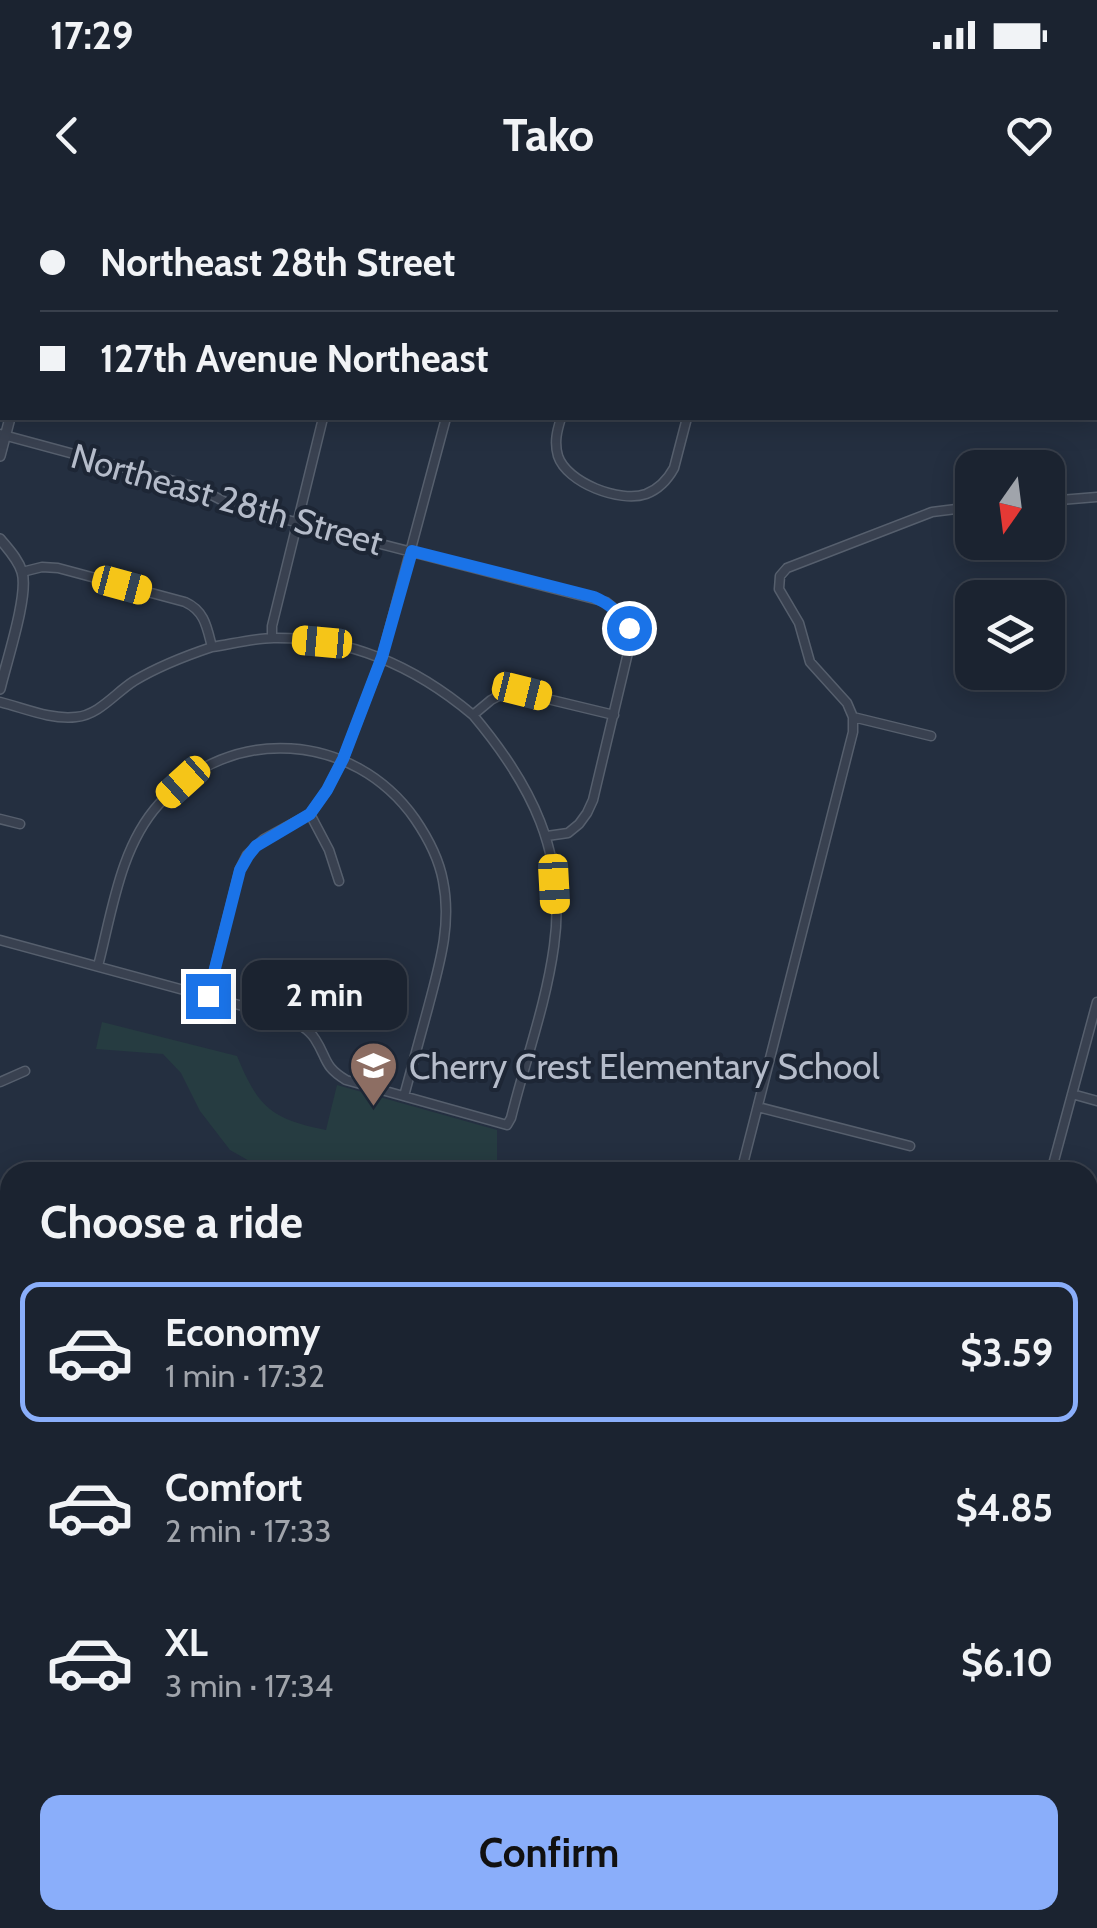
<!DOCTYPE html>
<meta charset="utf-8">
<style>
:root{--surface:#1b2330;--page:#282f3c;--text:#f1f3f6;--muted:#a0a4ab;--line:#39404c;--accent:#8aaefa}
body{margin:0;font-family:Cabin,sans-serif;background:var(--page);color:var(--text);height:100vh;display:flex;flex-direction:column;font-size:38px;white-space:nowrap}
*{box-sizing:border-box;margin:0}
p{font-size:32px;color:var(--muted)}
.icon{flex:none;width:55px;height:55px;fill:none;stroke:currentColor;stroke-width:2;stroke-linecap:round;stroke-linejoin:round}
.map{position:relative;flex:1;overflow:hidden}
.sheet{position:absolute;left:0px;top:962px;width:1098px;height:768px;display:flex;flex-direction:column;background:var(--surface);border-radius:30px 30px 0 0;box-shadow:0 5px 25px #0003,0 0 0 2px var(--line)}
.sheet>*{flex:none}
.top-card{position:absolute;left:0px;top:0px;width:1098px;height:220px;box-shadow:0 5px 25px #0003,0 0 0 2px var(--line);display:grid;align-content:center;height:220px;padding:0 40px;background:var(--surface)}
.needle{width:65px;rotate:194deg}
.buttons{position:absolute;left:955px;top:250px;display:grid;gap:20px}
.buttons a{display:grid;place-items:center;width:110px;height:110px;border-radius:20px;background:var(--surface);box-shadow:0 5px 25px #0003,0 0 0 2px var(--line);font-size:50px}
.end{position:absolute;width:45px;height:45px;margin:-22px;border:12px solid #1a73e8;background:#fff;box-shadow:0 0 0 5px #fff}
.from{border-radius:50%}
.bubble{position:absolute;height:70px;border-radius:20px;background:var(--surface);box-shadow:0 5px 25px #0003,0 0 0 2px var(--line);font-size:32px;font-weight:700;line-height:70px;text-align:center}
.car{position:absolute;width:30px;height:60px;margin:-30px -15px;border-radius:12px;box-shadow:0 0 8px 2px #0007;background:linear-gradient(#f5c518 24%,#345 0 40%,#f5c518 0 76%,#345 0 86%,#f5c518 0)}
.top-card b{display:flex;align-items:center;gap:35px;height:95px;font-size:38px}
.top-card b+b{border-top:2px solid var(--line)}
.top-card i{width:25px;height:25px;background:var(--text)}
ul{padding:0;list-style:none}
li{display:flex;align-items:center;gap:30px;height:140px;margin:0 20px 15px;padding:0 20px;border:5px solid transparent;border-radius:20px}
li div{flex:1}
li b{display:block;font-size:38px}
li em{font-style:normal;font-weight:700}
li.active{border-color:var(--accent)}
li>.icon{width:90px;height:90px;stroke-width:1.5}
h2{padding:0 40px;font-size:45px;line-height:120px}
.cta{display:flex;gap:20px;margin-top:auto;padding:20px 40px}
.cta a{flex:1;height:115px;border-radius:20px;background:var(--accent);color:#111;font-size:40px;font-weight:700;line-height:115px;text-align:center}
.status{display:flex;justify-content:space-between;align-items:center;height:70px;padding:0 50px;background:var(--surface);direction:ltr}
.status svg{height:28px;fill:currentColor}
header{display:flex;justify-content:space-between;align-items:center;height:130px;padding:0 40px;background:var(--surface);font-size:45px;font-weight:700}
.map>svg:first-child{display:block}
.green{fill:#263c41}
.lines{fill:none;stroke-linecap:round;stroke-linejoin:round}
.stream{stroke:#384968;stroke-width:2.5}
.minor-casing{stroke:#565f6d;stroke-width:11}
.tertiary-casing{stroke:#565f6d;stroke-width:12}
.motorway-casing{stroke:#434c5a;stroke-width:16}
.minor{stroke:#394150;stroke-width:8}
.tertiary{stroke:#394150;stroke-width:9}
.motorway{stroke:#766b55;stroke-width:12}
.route{stroke:#1a73e8;stroke-width:12}
.labels{text-anchor:middle;dominant-baseline:central;stroke-width:8;stroke-linejoin:round;paint-order:stroke}
.street-label{font-size:35px;fill:#b5bcca;stroke:#1d2635}
.poi-label{font-size:35px;fill:#b5bcca;stroke:#1d2635;text-anchor:start}
</style>
<div class="status"><b>17:29</b><svg viewBox="0 0 49 12"><path d="M0 12V9h3v3zM5 12V6h3v6zM10 12V3h3v9zM15 12V0h3v12zM26 1h20v11H26zM47 4h2v5h-2z"/></svg></div>
<header><svg class="icon" aria-label="back" viewBox="0 0 24 24"><path d="M15 5l-7 7 7 7"/></svg>Tako<svg class="icon" aria-label="heart" viewBox="0 0 24 24"><path d="M12 20l-8-8c-3-5 5-10 8-4 3-6 11-1 8 4z"/></svg></header>
<div class="map">
<svg width="1097" height="1728" viewBox="0 0 1097 1728">
<rect width="100%" height="100%" fill="#242f40"/>
<path class="green" d="M102,822L237,856C258,907 271,919 326,930L337,885L497,930V960L506,972H269L230,950L200,911L181,873L163,854L96,849Z
M1088,1677L1097,1679V1728H1054L1056,1723L1085,1726L1090,1706L1088,1703Z
M377,1720H482L506,1728H405Z
M795,1720H911V1728H796Z"/>
<g class="lines">
<path class="stream" d="M0,15L2,22
M0,112L2,111
M0,1559L10,1560
M364,1720L365,1728
M472,1720L480,1728"/>
<defs>
<path id="minor" d="M378,2L379,0
M501,2V0
M745,2L746,0
M794,2V0
M561,218C557,231 554,242 558,256C567,283 620,303 646,294C659,289 668,279 674,268L687,218
M0,234L196,287L233,306L606,402C620,412 628,423 631,440L593,600L587,613L579,624L568,633L547,636
M1048,301L1097,297
M22,372L42,367L58,368L185,402C205,411 207,428 212,447C232,444 254,438 274,438C350,437 416,467 473,515L491,500L510,490L614,515
M272,438V426L323,218
M0,502C24,508 51,520 76,517C99,515 115,493 134,481C159,466 185,456 212,447
M853,517L931,536
M310,614L329,650L339,681
M0,619L20,624
M0,740L287,818C297,823 309,829 315,839C328,859 323,866 346,880L507,925L511,918C525,861 546,805 554,746C567,653 531,584 473,515
M98,766C112,712 120,647 159,604C230,523 354,532 415,619C428,638 439,659 443,681C452,725 439,766 428,808C420,837 412,867 404,896
M208,795L240,669L247,655L264,639L310,614L327,590L343,559L382,457L446,218
M0,882L25,871
M1072,894L1097,901
M758,907L910,946
M587,969L600,972
M147,972H159
M741,972L853,532V517L847,503L810,462L799,423L779,389L780,376L787,368L932,312L972,307
M1051,972L1097,802
M1088,1332L1091,1317
M0,1404L10,1409
M1088,1606L1097,1609
M0,1719L15,1721L24,1728
M191,1720L193,1728
M616,1720L617,1728
M631,1728L633,1720
M728,1728V1720"/>
<path id="tertiary" d="M772,0L781,2
M93,2L95,0
M1095,154L1097,156
M0,256L10,218
M0,339C8,349 18,359 22,372C29,395 6,463 0,489"/>
<path id="motorway" d="M902,0L905,2
M962,0L966,2
M1044,0L1047,2
M1073,0L1076,2
M1095,19L1097,21
M1095,37L1097,39
M1095,86L1097,87
M1095,103L1097,104"/>
</defs>
<use href="#minor" class="minor-casing"/>
<use href="#tertiary" class="tertiary-casing"/>
<use href="#motorway" class="motorway-casing"/>
<use href="#minor" class="minor"/>
<use href="#tertiary" class="tertiary"/>
<use href="#motorway" class="motorway"/>
</g>
<g class="lines">
<path class="route" d="M208,796L240,670L248,656L256,646L310,614L327,590L343,559L382,457L412,351L594,397C610,404 620,413 629,428"/>
</g>
<defs>
<symbol id="school-pin" viewBox="-11 -11 22 30"><path d="M0 17L-7.5 6A9.5 9.5 0 1 1 7.5 6Z" fill="#8d6e63" stroke="#1d2635"/><path d="M0-5L7-2L0 1L-7-2ZM-4 1L0 2.5L4 1V4Q0 6-4 4Z" fill="#fff"/></symbol>
</defs>
<g fill-rule="evenodd">
<use href="#school-pin" x="346" y="838" width="55" height="75"/>
</g>
<g class="labels">
<g class="street-label">
<text transform="translate(227 299) rotate(16)">Northeast 28th Street</text>
</g>
<g class="poi-label">
<text x="409" y="866">Cherry Crest Elementary School</text>
</g>
</g>
</svg>
<div class="buttons">
<a><svg class="needle" viewBox="-14 -14 28 28"><path d="M0-13l5 13h-10z" fill="#e53935"/><path d="M0 13l5-13h-10z" fill="#a0a4ab"/></svg></a>
<a><svg class="icon" aria-label="layers" viewBox="0 0 24 24"><path d="M12 4l9 5-9 5-9-5zM3 14l9 5 9-5"/></svg></a>
</div>
<i class="end from" style="left:629px;top:428px"></i>
<i class="end" style="left:208px;top:796px"></i>
<div class="bubble" style="left:242px;top:760px;width:165px">2 min</div>
<i class="car" style="left:122px;top:385px;rotate:105deg"></i>
<i class="car" style="left:322px;top:442px;rotate:275deg"></i>
<i class="car" style="left:522px;top:491px;rotate:104deg"></i>
<i class="car" style="left:183px;top:582px;rotate:228deg"></i>
<i class="car" style="left:554px;top:684px;rotate:177deg"></i>
<div class="top-card">
<b><i class="from"></i>Northeast 28th Street</b>
<b><i></i>127th Avenue Northeast</b>
</div>
<section class="sheet">
<h2>Choose a ride</h2>
<ul>
<li class="active"><svg class="icon" aria-label="car" viewBox="0 0 24 24"><path d="M5 17H2v-5l4-1 3-4h7l3 4 3 1v5h-3M9 17h6M6 11h13"/><circle cx="7" cy="17" r="2"/><circle cx="17" cy="17" r="2"/></svg><div><b>Economy</b><p>1 min · 17:32</p></div><em>$3.59</em></li>
<li><svg class="icon" aria-label="car" viewBox="0 0 24 24"><path d="M5 17H2v-5l4-1 3-4h7l3 4 3 1v5h-3M9 17h6M6 11h13"/><circle cx="7" cy="17" r="2"/><circle cx="17" cy="17" r="2"/></svg><div><b>Comfort</b><p>2 min · 17:33</p></div><em>$4.85</em></li>
<li><svg class="icon" aria-label="car" viewBox="0 0 24 24"><path d="M5 17H2v-5l4-1 3-4h7l3 4 3 1v5h-3M9 17h6M6 11h13"/><circle cx="7" cy="17" r="2"/><circle cx="17" cy="17" r="2"/></svg><div><b>XL</b><p>3 min · 17:34</p></div><em>$6.10</em></li>
</ul>
<div class="cta"><a>Confirm</a></div>
</section>
</div>
